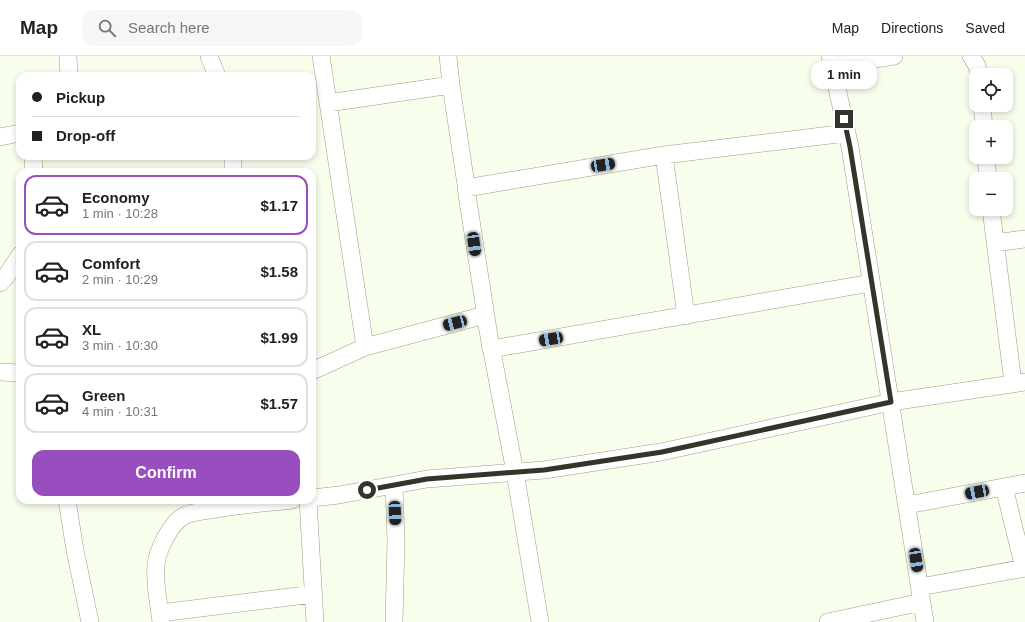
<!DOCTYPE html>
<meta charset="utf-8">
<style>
:root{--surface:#fff;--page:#f6f6f6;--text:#222;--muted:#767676;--line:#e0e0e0;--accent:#994ec0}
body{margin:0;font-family:Arial,sans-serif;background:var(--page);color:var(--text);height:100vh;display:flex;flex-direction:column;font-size:15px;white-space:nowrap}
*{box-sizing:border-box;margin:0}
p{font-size:13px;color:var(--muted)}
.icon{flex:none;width:22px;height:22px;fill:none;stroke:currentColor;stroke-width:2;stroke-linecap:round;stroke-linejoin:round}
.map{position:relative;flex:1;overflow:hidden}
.sheet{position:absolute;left:16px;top:112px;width:300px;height:336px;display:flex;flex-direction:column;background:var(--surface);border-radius:12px;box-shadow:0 2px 6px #0003}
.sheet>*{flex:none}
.guide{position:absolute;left:16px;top:16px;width:300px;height:88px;border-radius:12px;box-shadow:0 2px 6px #0003;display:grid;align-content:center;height:88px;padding:0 16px;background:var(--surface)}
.buttons{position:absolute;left:969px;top:12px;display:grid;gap:8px}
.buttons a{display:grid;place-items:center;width:44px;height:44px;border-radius:8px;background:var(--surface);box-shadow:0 2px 6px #0003;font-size:20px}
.end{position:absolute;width:18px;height:18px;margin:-9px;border:5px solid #32362a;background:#fff;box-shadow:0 0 0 2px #fff}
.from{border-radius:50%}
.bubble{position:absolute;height:28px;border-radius:12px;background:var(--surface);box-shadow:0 2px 6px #0003;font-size:13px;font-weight:700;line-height:28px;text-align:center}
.car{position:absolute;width:12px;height:24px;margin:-12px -6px;border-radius:5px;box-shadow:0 0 3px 1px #0007;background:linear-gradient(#222 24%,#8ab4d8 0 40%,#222 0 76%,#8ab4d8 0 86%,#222 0)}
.guide b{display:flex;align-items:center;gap:14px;height:38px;font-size:15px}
.guide b+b{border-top:1px solid var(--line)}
.guide i{width:10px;height:10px;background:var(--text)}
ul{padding:7px 0 0;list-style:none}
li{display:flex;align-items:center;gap:12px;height:60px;margin:0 8px 6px;padding:0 8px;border:2px solid var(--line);border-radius:12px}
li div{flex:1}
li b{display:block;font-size:15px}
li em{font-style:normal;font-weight:700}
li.selected{border-color:var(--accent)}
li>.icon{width:36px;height:36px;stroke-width:1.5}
.button{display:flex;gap:8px;margin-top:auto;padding:8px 16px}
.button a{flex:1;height:46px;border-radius:12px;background:var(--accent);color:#fff;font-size:16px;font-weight:700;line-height:46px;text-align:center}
header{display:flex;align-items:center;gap:24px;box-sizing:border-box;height:56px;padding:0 20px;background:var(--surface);border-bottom:1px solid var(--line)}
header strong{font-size:19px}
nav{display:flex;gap:22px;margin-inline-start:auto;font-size:14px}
.search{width:280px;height:36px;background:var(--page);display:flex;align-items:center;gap:10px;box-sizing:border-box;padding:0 14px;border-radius:12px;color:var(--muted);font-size:15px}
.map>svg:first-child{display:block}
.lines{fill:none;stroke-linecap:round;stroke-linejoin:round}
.minor-casing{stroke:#96a184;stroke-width:18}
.minor{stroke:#fff;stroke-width:17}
.route{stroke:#32362a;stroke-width:5}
</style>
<header>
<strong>Map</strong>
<div class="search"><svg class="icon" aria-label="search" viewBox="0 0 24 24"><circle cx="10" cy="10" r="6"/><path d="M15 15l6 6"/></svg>Search here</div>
<nav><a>Map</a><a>Directions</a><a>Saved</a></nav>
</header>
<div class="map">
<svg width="1025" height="566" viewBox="0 0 1025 566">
<rect width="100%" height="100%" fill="#f8feec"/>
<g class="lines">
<defs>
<path id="minor" d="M68,0L69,20
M209,0L217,20
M830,0L850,91L925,566
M971,0L977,10L979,19
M833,10L894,0
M451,29L468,142
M328,47L451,29L448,0
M982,49L984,71
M847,77L664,99L466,132L491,293L871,227
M0,81L20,77
M664,99L686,260
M33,100L34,116
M233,100V116
M986,101L988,123
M991,153L1013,327
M995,187L1025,183
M0,227L5,222L20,199
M365,291L485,259L515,416L540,566
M312,315L365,291L321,0
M0,316L20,317
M1004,431L1024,512
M312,442L339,439L427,423L544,414L661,396L891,346L1025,326
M67,444L75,494L90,566
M308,444L315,566
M907,449L1025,427
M920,531L1025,512
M160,557L314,538
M161,566C159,547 154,528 156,509C157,495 171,466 184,460C192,456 202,455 211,454C238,449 265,447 292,444
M394,566L396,484L394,429
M828,566L922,546"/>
</defs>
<use href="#minor" class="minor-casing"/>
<use href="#minor" class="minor"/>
</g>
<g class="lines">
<path class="route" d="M367,434L427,423L544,414L662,396L891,346L850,91L844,63"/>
</g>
</svg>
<div class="buttons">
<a><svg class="icon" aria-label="locate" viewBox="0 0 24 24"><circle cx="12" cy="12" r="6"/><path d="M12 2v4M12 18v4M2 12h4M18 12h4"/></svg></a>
<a>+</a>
<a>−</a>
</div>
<i class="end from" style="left:367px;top:434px"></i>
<i class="end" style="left:844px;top:63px"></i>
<div class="bubble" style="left:811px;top:5px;width:66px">1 min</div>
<i class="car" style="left:603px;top:109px;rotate:81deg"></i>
<i class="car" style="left:474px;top:188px;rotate:172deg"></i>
<i class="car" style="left:455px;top:267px;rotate:255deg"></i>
<i class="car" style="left:551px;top:283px;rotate:260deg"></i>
<i class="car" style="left:977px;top:436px;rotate:259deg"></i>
<i class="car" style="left:395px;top:457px;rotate:178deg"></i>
<i class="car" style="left:916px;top:504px;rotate:171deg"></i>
<div class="guide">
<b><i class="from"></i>Pickup</b>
<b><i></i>Drop-off</b>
</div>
<section class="sheet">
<ul>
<li class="selected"><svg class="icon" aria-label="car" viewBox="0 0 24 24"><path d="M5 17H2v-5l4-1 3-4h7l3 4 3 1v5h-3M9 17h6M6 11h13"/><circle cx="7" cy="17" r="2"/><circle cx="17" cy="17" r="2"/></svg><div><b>Economy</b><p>1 min · 10:28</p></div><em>$1.17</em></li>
<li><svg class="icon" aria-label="car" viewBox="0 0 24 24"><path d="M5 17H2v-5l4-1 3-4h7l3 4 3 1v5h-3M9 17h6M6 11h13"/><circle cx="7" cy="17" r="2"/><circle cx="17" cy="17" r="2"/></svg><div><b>Comfort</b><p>2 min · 10:29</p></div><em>$1.58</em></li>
<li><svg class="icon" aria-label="car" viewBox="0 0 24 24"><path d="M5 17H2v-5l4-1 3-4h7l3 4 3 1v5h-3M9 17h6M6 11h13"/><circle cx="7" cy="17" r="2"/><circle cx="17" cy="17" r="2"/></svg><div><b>XL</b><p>3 min · 10:30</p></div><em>$1.99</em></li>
<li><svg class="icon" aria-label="car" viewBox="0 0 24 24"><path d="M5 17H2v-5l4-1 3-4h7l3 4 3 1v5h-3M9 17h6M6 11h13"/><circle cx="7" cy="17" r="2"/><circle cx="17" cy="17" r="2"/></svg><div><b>Green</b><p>4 min · 10:31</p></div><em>$1.57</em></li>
</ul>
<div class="button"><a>Confirm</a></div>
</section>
</div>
